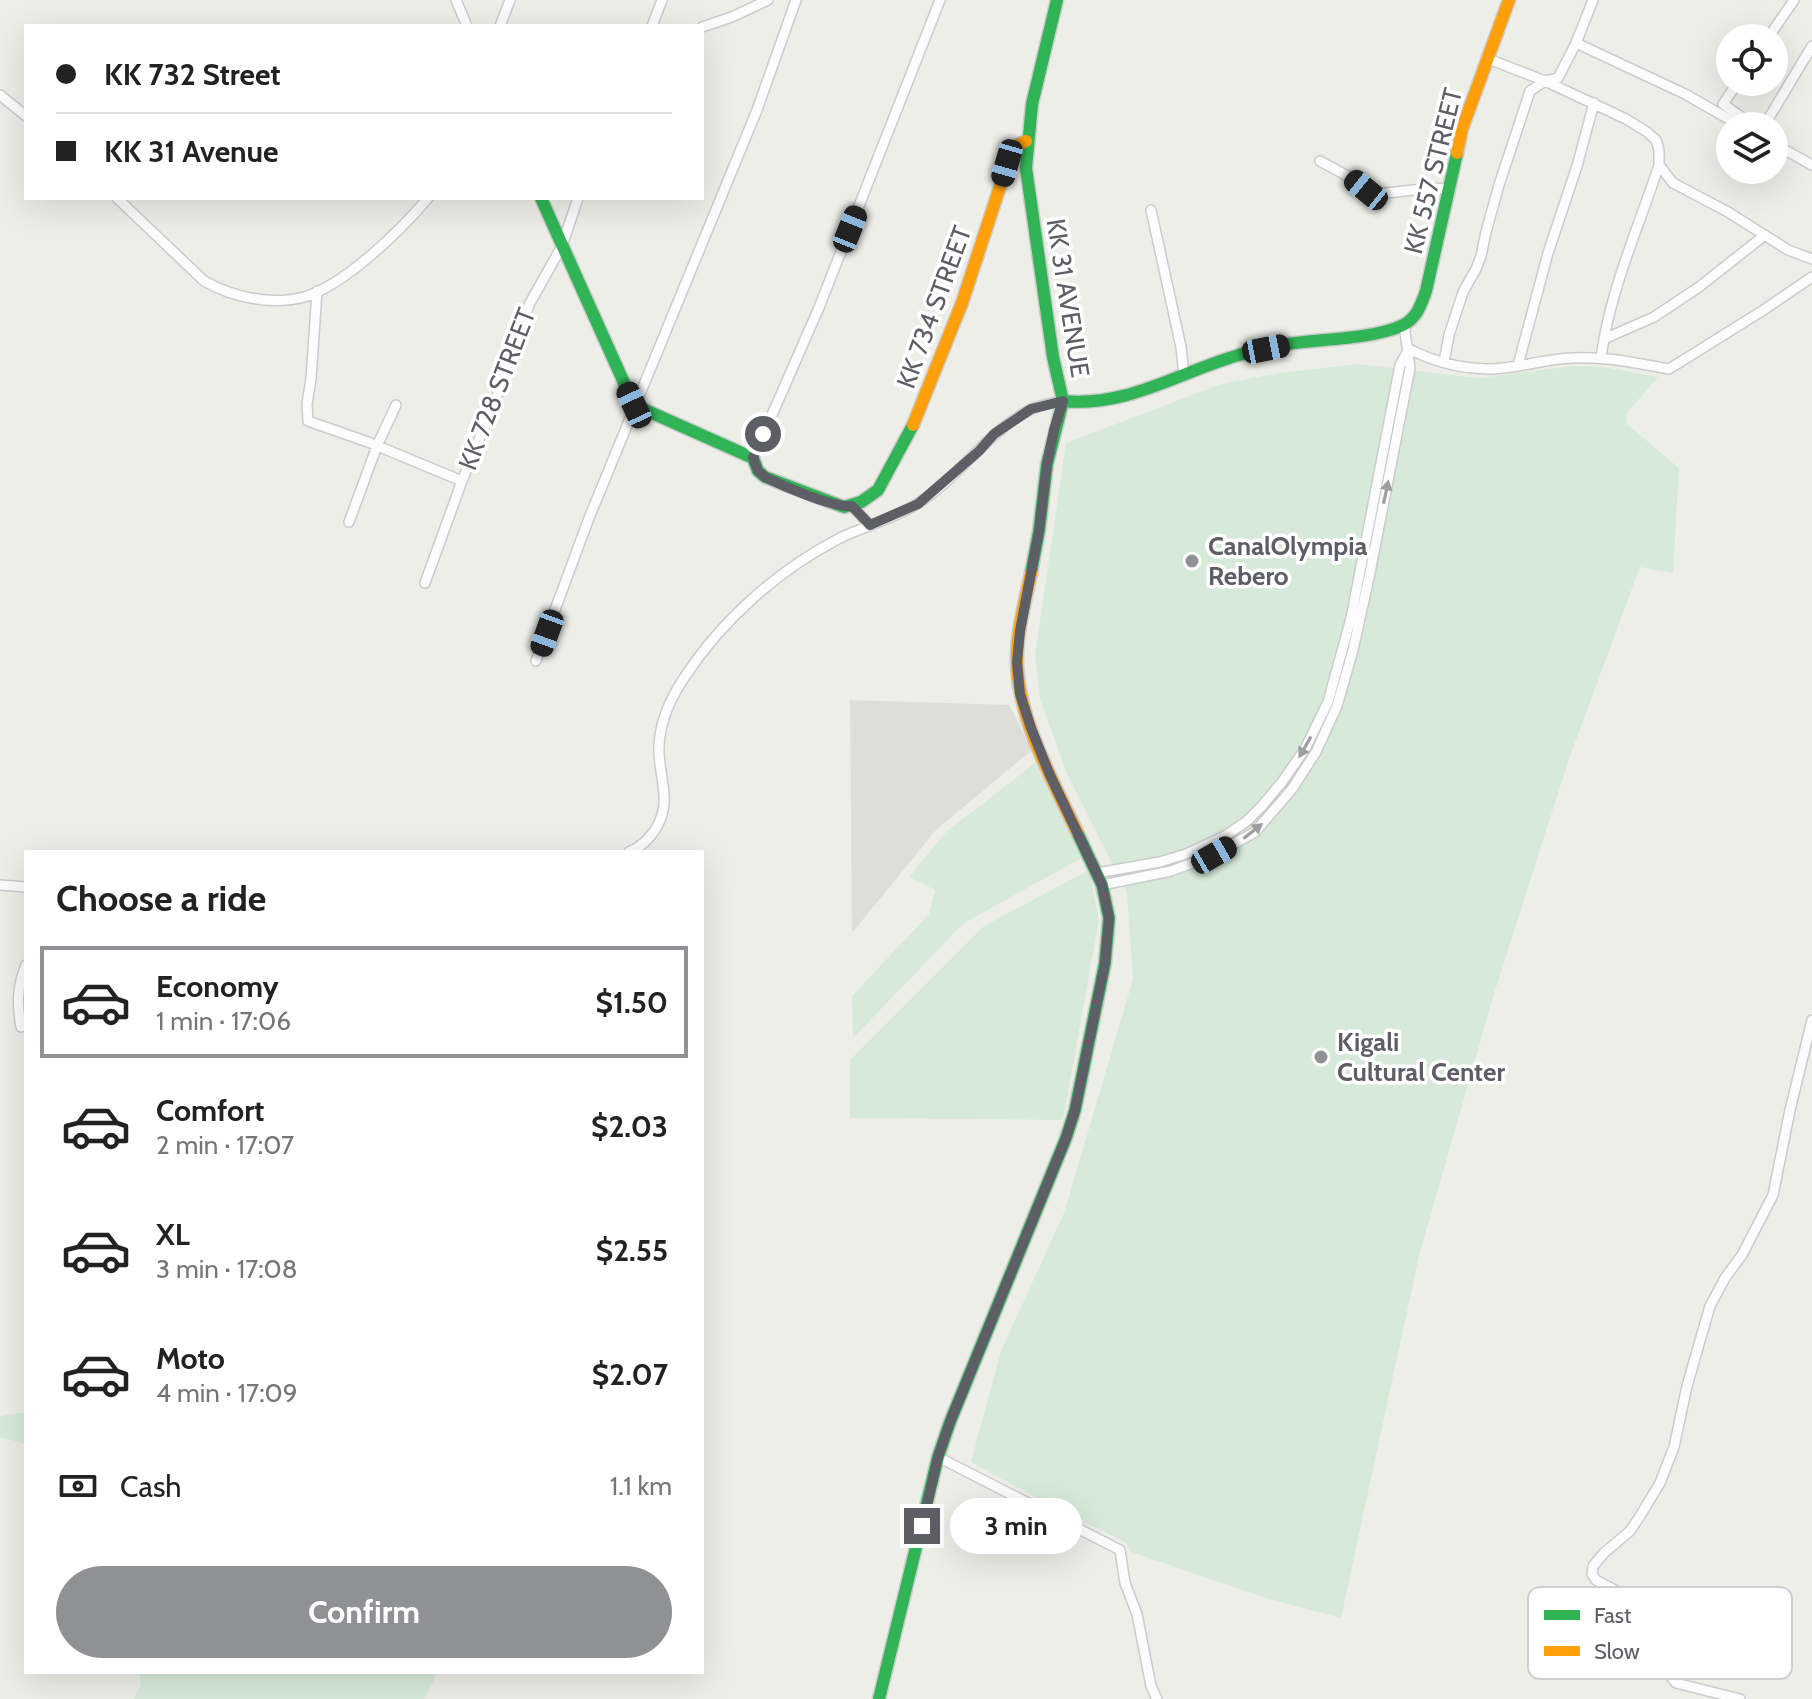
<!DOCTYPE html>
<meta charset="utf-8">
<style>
:root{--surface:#fff;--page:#f2f2f2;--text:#222;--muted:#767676;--line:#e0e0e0;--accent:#909194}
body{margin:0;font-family:Cabin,sans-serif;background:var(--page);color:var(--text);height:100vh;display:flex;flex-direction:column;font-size:30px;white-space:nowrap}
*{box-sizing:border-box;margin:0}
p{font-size:26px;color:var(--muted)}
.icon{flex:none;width:44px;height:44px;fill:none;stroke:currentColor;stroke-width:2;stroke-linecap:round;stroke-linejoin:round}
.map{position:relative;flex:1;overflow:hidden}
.side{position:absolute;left:24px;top:850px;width:680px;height:824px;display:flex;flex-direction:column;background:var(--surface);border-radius:0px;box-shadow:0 8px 32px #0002}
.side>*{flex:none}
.hud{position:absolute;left:24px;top:24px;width:680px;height:176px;border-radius:0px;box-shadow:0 8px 32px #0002;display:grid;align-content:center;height:176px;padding:0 32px;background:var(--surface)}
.tools{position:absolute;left:1716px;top:24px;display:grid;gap:16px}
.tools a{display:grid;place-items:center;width:72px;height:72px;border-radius:50%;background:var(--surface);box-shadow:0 8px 32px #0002;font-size:40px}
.end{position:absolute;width:36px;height:36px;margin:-18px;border:10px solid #5e5f66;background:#fff;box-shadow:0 0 0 4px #fff}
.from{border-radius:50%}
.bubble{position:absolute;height:56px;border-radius:28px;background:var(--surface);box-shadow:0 8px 32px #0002;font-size:26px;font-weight:800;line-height:56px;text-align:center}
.car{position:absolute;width:24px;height:48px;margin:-24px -12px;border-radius:10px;box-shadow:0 0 6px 2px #0007;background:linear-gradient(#222 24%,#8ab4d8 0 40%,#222 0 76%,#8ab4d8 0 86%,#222 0)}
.hud b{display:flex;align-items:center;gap:28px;height:76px;font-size:30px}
.hud b+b{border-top:2px solid var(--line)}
.hud i{width:20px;height:20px;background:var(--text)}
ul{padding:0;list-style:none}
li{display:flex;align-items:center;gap:24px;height:112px;margin:0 16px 12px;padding:0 16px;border:4px solid transparent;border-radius:0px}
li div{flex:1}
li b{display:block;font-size:30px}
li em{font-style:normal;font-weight:800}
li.on{border-color:var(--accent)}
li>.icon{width:72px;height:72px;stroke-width:1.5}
h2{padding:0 32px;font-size:36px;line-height:96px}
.pay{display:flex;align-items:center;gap:20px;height:88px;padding:0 32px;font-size:30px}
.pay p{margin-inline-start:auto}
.button{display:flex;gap:16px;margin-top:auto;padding:16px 32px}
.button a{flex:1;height:92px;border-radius:48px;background:var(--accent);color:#fff;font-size:32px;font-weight:800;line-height:92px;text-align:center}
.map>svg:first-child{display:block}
.industrial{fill:#deded9}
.green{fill:#d7eada}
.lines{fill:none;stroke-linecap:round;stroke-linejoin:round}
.street-casing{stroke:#cbcbcb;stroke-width:12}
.fast-casing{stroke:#ccc;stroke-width:15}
.slow-casing{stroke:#ccc;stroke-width:15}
.street{stroke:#fcfcfc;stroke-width:9}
.fast{stroke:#30b455;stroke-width:12}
.slow{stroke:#ff9f0a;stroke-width:12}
.oneway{fill:#9d9ea2}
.route{stroke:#5e5f66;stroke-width:10}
.poi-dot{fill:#909194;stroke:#fff;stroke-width:3}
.labels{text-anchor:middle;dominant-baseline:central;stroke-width:7;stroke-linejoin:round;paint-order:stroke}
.street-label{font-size:26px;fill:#5e5f66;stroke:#fff}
.poi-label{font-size:26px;font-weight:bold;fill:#5e5f66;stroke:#fff;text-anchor:start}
.key{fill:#fff;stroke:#cfcfd1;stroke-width:2}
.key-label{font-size:22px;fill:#5e5f66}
</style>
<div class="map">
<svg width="1812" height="1699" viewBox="0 0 1812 1699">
<rect width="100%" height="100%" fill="#eeeee9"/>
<path class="industrial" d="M850,700L1009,705L1032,750L936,830L852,933Z"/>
<path class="green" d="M1358,364L1479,378L1573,366L1604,367L1658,377L1626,414L1627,424L1679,468L1673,573L1640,567L1569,759L1494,994L1419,1256L1341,1618L1269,1599L1131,1552L1125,1542L1051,1506L971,1462L1001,1351L1064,1213L1133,979L1127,893L1067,774L1040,699L1035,655L1066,443L1221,384L1279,373Z
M1035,763L1082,858L964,923L853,1038L852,996L929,914L935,890L909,877L946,832Z
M1089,870L1099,920L1063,1120L850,1118V1060L984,926Z
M26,1412V1444L0,1437V1416Z
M139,1672H438L424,1699H134L141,1684Z"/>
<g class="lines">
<defs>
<path id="street" d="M456,0L467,26
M500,26L510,0
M652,26L662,0
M702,27L732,17L768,0
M1768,38L1794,0
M1576,43L1685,94L1741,126
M1486,58L1545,81L1558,78L1576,43L1593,0
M1738,82L1723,104L1754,126
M0,95L26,116
M1764,126L1812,46
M1774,144L1812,165
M1320,161L1351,178L1366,190L1377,194L1432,188L1447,189
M117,198L204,281C232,297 272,306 304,297C345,285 401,230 428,198
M1151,210L1181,347L1184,376
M317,291L311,379L307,404L308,421L368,442L462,481
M1604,339C1615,279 1640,223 1659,165
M1409,349C1432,361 1459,368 1486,369C1512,370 1544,359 1571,358C1604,356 1636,363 1669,369L1762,311L1812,277
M1601,357L1604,339L1654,317L1699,287L1765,235
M1444,362L1449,335L1463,292L1476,269L1481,256L1486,232L1499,185L1530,91L1545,81L1626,119L1647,132L1656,140L1659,150V165L1673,183L1728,212L1788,250L1812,259
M1518,365L1548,253L1577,166L1594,103
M753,458L818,310L940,0
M852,506L870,525
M349,522L377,446L396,405
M425,583L462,481L497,396L517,335L530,303L562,246L578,198
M536,661L589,518L757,110L796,0
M629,852C652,842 666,819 664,794C663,778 658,762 659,746C660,721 670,699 684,678C722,620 778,570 840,538C865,526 893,519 917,504C959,478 985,434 1028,411C1038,405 1052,403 1063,401
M1097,873L1160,862L1186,854L1225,836L1247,821L1261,807L1282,782L1305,749L1328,702L1351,618L1400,365L1409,349
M0,885L26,887
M1102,885L1171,871L1214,855L1255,832L1292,789L1316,752L1337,706L1353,650L1370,573L1410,368L1404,325
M21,1027C17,1004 17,987 26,965
M938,1457L1120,1550L1125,1583L1137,1614L1151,1686L1157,1699
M1740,1699L1676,1683L1667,1672L1653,1630L1638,1607L1622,1594L1596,1580L1592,1574L1593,1566L1604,1553L1630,1531L1640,1516L1660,1483L1674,1447L1687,1386L1710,1306L1725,1278L1742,1255L1773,1195L1790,1110L1812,1020"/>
<path id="fast" d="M541,198L634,405L753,458L758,471L765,477L844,507L861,502L878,490L913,425
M1063,401C1129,408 1184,369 1246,353C1259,349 1274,347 1288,344C1320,339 1375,339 1403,325C1417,318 1421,305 1426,291L1457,153
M1031,573L1039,531L1047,464L1063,401L1053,357L1026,168L1032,104L1057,0
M879,1699L938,1457L950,1422L1066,1138L1075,1110L1105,963L1109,918L1102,885L1077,832"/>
<path id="slow" d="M1457,153L1462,129L1509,0
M913,425L962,303L1011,153L1014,147L1026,141
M1031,573C1025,602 1016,634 1017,664C1019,721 1053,781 1077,832"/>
</defs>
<use href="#street" class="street-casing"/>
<use href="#fast" class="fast-casing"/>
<use href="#slow" class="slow-casing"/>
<use href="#street" class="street"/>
<use href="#fast" class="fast"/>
<use href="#slow" class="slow"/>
</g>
<defs><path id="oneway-solid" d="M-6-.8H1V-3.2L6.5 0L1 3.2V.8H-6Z" transform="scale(2)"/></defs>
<g class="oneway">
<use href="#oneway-solid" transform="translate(1386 492) rotate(-78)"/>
<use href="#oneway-solid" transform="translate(1305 747) rotate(120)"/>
<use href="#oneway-solid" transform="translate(1253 831) rotate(-38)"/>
</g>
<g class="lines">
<path class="route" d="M763,434L753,458L758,471L765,477C783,486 833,508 852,506L870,525L918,504L979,451L994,434L1031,409L1063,401L1054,430L1047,464L1039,531L1020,631L1017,662L1020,694L1031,728L1049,773L1102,885L1109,918L1105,963L1075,1110L1066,1138L950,1422L938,1457L922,1526"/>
</g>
<g class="poi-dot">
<circle cx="1192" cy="561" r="8"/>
<circle cx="1321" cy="1057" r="8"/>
</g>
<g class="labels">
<g class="street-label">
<text transform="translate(1433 171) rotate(-76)">KK 557 STREET</text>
<text transform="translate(1068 298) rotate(81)">KK 31 AVENUE</text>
<text transform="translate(934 307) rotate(-70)">KK 734 STREET</text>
<text transform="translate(497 389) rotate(-69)">KK 728 STREET</text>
</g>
<g class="poi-label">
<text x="1208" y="546">CanalOlympia<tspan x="1208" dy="30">Rebero</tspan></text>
<text x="1337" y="1042">Kigali<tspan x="1337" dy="30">Cultural Center</tspan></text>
</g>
</g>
<rect x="1528" y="1587" width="264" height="92" rx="12" class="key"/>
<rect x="1544" y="1610" width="36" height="10" fill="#30b455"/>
<rect x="1544" y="1646" width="36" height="10" fill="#ff9f0a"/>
<g class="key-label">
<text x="1594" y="1623">Fast</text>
<text x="1594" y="1659">Slow</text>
</g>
</svg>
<div class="tools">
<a><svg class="icon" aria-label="locate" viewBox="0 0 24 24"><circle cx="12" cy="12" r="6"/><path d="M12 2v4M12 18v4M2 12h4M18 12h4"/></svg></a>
<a><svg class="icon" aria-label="layers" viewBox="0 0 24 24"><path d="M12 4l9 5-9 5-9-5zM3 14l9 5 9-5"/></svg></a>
</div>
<i class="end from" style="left:763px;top:434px"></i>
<i class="end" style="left:922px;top:1526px"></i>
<div class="bubble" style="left:950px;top:1498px;width:132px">3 min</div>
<i class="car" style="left:1007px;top:163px;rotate:196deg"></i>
<i class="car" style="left:1366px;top:190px;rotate:309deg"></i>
<i class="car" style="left:850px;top:229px;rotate:22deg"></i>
<i class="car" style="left:1266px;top:349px;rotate:79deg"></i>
<i class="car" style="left:634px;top:405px;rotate:335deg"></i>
<i class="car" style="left:547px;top:633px;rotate:200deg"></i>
<i class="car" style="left:1214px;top:855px;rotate:60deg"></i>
<div class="hud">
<b><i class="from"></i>KK 732 Street</b>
<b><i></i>KK 31 Avenue</b>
</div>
<section class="side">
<h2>Choose a ride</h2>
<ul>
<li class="on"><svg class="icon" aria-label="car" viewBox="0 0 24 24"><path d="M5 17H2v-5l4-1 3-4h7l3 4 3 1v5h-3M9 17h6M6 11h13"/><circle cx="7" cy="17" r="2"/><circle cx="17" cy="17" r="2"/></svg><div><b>Economy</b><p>1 min · 17:06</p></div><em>$1.50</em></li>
<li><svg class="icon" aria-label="car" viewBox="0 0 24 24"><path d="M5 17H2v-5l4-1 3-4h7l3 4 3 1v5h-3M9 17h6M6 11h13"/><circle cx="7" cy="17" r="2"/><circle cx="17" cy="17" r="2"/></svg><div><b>Comfort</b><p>2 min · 17:07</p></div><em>$2.03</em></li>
<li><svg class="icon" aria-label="car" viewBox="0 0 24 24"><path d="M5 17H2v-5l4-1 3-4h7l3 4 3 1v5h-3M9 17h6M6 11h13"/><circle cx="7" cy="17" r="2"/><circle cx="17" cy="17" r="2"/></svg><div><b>XL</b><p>3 min · 17:08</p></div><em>$2.55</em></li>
<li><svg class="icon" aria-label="car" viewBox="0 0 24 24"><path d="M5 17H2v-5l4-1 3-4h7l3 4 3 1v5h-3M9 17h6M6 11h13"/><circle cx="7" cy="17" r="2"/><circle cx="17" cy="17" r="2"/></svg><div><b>Moto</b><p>4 min · 17:09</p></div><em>$2.07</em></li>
</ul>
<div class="pay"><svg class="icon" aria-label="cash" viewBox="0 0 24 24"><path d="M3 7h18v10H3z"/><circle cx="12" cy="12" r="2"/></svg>Cash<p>1.1 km</p></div>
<div class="button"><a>Confirm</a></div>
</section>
</div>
